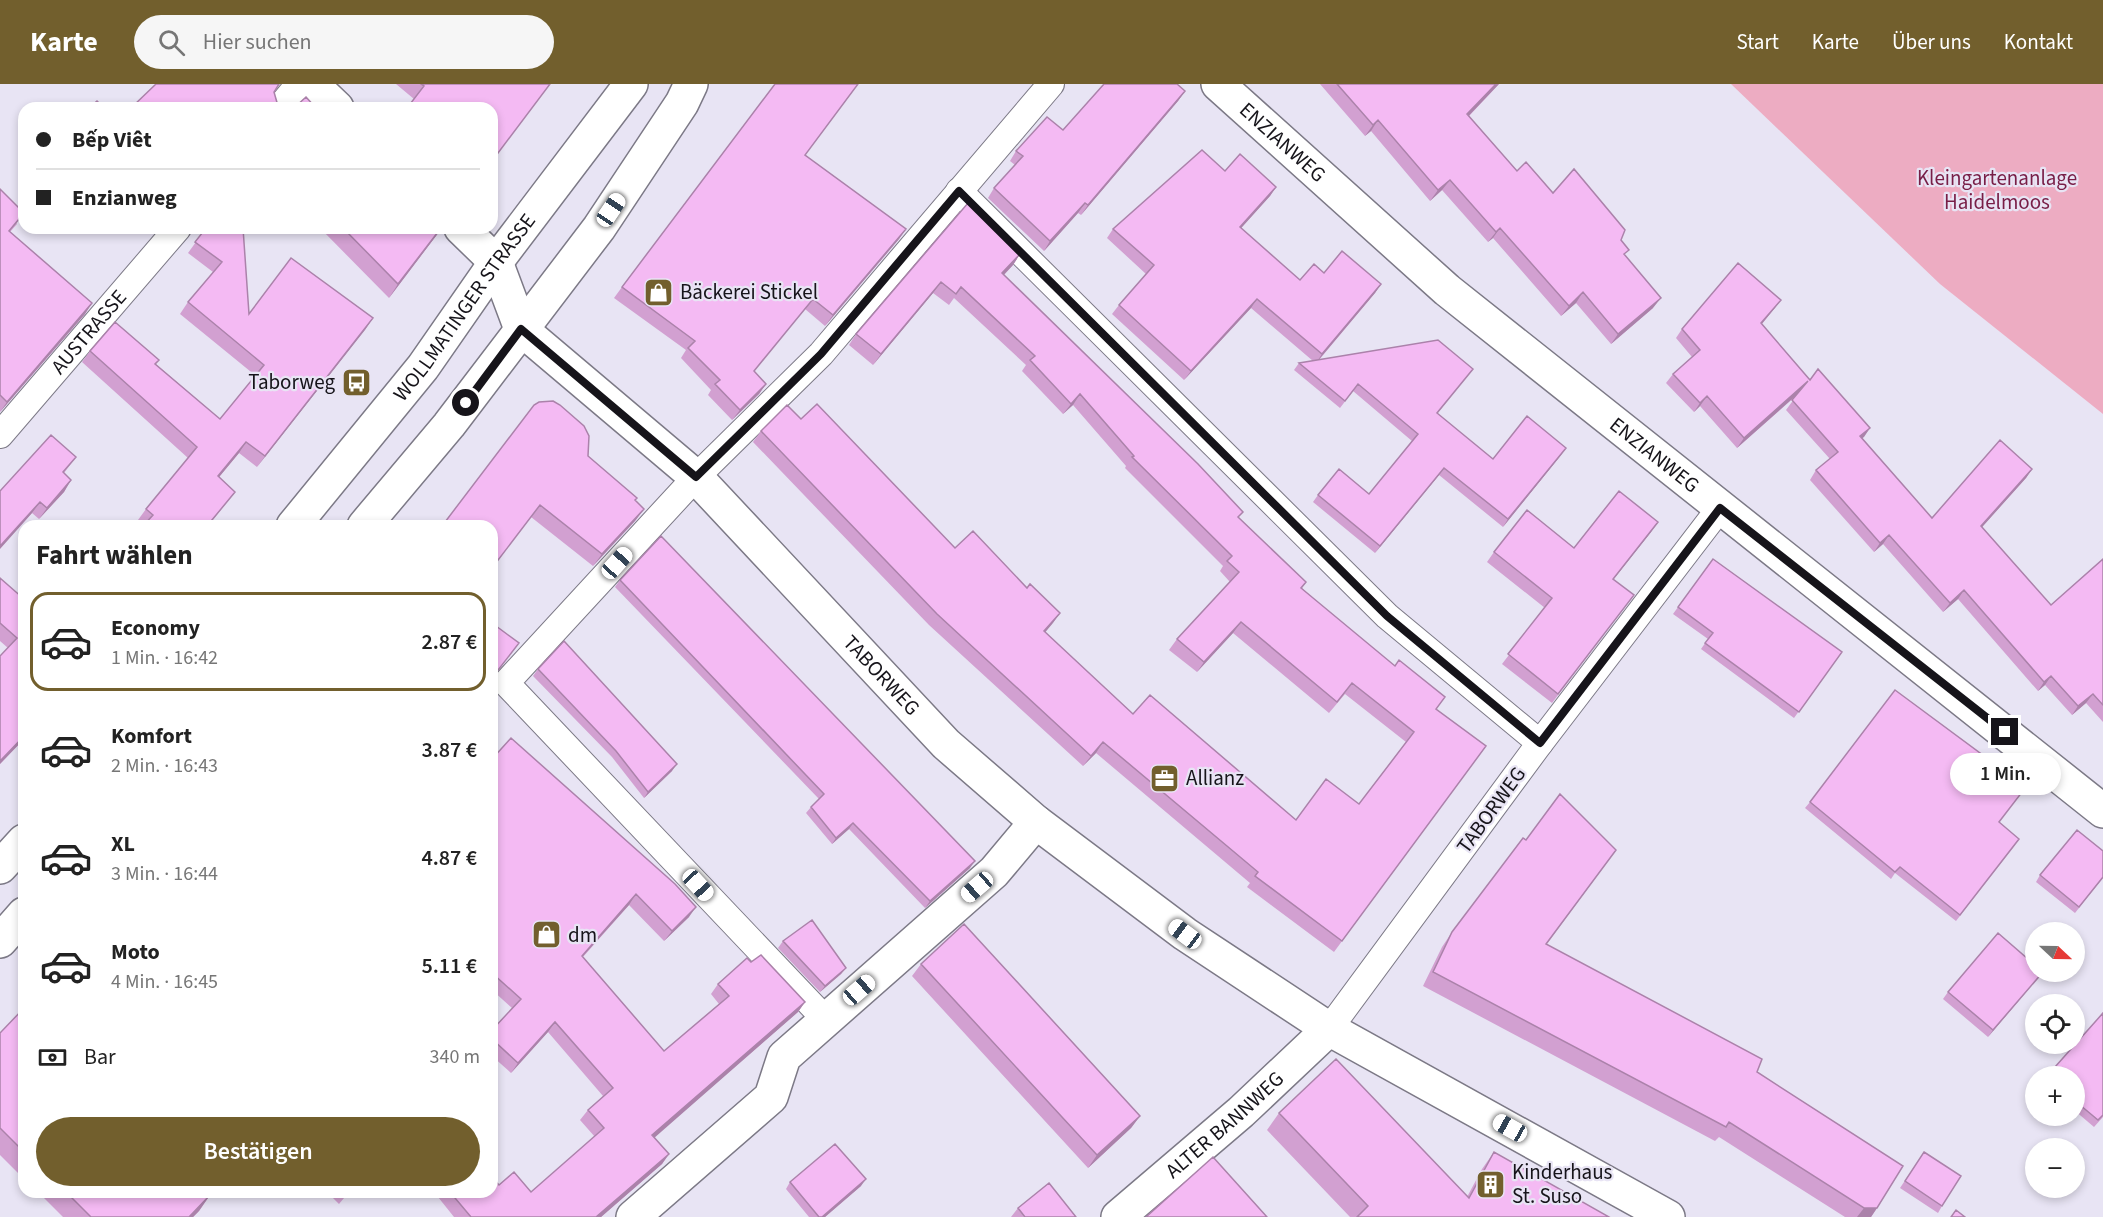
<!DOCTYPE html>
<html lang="de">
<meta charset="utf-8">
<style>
:root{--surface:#fff;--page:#f6f6f6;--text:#222;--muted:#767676;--line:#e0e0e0;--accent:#725f2d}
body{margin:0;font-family:"Source Sans 3",sans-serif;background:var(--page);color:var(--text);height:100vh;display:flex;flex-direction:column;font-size:22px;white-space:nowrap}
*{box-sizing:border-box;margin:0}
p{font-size:20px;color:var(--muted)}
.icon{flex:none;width:33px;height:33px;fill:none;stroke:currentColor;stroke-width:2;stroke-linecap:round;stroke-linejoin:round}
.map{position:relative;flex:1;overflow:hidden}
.panel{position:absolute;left:18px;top:436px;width:480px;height:678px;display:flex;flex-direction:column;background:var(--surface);border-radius:18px;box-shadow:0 3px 9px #0003}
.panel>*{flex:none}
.top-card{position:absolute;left:18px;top:18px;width:480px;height:132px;border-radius:18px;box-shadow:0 3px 9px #0003;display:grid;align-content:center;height:132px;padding:0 18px;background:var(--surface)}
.needle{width:39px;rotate:112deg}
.controls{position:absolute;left:2025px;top:838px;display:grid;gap:12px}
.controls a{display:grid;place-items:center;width:60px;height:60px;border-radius:50%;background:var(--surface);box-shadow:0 3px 9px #0003;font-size:30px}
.end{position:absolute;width:27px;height:27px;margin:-14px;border:8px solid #16141a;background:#fff;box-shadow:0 0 0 3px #fff}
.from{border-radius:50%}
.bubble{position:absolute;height:42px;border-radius:21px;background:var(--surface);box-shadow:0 3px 9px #0003;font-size:20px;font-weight:600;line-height:42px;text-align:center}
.car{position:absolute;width:18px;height:36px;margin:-18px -9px;border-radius:8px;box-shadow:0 0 4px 2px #0007;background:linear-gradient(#fff 24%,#345 0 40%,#fff 0 76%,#345 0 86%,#fff 0)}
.top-card b{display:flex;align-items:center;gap:21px;height:57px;font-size:22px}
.top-card b+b{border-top:2px solid var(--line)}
.top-card i{width:15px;height:15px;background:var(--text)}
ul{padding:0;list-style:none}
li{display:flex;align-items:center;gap:18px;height:99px;margin:0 12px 9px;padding:0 6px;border:3px solid transparent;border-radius:18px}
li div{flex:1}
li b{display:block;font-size:22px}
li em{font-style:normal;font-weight:600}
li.active{border-color:var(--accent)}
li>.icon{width:54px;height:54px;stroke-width:1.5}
h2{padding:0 18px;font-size:27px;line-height:72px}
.pay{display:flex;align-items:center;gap:15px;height:66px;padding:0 18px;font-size:22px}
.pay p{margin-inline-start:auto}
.button{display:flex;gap:12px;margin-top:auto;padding:12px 18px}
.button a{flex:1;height:69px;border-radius:36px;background:var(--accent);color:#fff;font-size:24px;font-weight:600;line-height:69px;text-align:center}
header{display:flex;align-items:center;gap:36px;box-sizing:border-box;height:84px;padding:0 30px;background:var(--accent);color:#fff}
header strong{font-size:28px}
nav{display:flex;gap:33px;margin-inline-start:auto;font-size:21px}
.search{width:420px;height:54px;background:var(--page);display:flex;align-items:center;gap:15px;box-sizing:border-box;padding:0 21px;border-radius:33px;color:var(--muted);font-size:22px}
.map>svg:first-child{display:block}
.green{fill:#edacc2}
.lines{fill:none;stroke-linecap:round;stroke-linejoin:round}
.service-casing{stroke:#7c7986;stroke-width:28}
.minor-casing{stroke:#7c7986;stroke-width:36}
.secondary-casing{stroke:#7c7986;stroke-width:36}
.service{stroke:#fff;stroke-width:26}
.minor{stroke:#fff;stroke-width:33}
.secondary{stroke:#fff;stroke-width:33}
.wall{fill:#d2a0d1}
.shaded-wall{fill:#ab82aa}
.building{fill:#f4baf3;stroke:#ab82aa;stroke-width:1.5}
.route{stroke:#16141a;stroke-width:8}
.labels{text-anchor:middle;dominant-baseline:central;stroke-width:4.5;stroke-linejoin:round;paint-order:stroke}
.street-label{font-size:21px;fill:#16141a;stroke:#e8e4f4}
.park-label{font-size:21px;fill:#781e47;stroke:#e8e4f4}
.poi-label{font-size:21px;fill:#16141a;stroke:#e8e4f4;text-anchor:start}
</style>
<header>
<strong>Karte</strong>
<div class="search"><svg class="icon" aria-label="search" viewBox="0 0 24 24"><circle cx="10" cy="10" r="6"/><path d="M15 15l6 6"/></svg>Hier suchen</div>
<nav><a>Start</a><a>Karte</a><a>Über uns</a><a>Kontakt</a></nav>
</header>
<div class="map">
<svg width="2103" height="1133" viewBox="0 0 2103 1133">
<rect width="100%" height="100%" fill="#e8e4f4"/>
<path class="green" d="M1731,0H2103V330L1940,200Z"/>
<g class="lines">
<defs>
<g id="service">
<path d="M279,24L299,0"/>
<path d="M959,107L1387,532L1540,659L1329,945"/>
<path id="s1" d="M0,351L178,144"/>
<path d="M1540,659L1720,424"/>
<path d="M825,935L506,599L696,393L821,270L1051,0"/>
</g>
<g id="minor">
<path d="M312,0L337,24"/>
<path id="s2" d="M1218,0L1447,206L2103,727"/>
<path id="s3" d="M461,144L496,178L521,245L696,393L946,660L1036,738L1185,850L1329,945L1668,1133"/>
<path d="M633,1133L771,1013L784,973L994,788L1036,738"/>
<path id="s4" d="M1118,1133L1241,1028L1329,945"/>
</g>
<g id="secondary">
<path id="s5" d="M293,442L423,283L496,178L631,0"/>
<path d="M364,442L449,341L599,144L682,19L691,0"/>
<path d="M0,783L24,757"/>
<path d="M0,857L24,830"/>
</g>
</defs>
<use href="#service" class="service-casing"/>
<use href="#minor" class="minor-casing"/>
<use href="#secondary" class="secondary-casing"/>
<use href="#service" class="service"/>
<use href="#minor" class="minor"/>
<use href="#secondary" class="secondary"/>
</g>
<path class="wall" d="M396,0H550L414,15Z
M1320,0H1499L1469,32L1517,87L1553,109L1621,156L1625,171L1653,224L1611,260L1576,219L1561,232L1493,154L1488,158L1442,106L1430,117L1371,47L1365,52Z
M1185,7L1178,17L1081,131L1078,129L1044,167L988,114L994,104L1015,81L1010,77L1016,67L1063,46Z
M805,71L906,145L899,155L825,242L805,225L754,287L766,300L759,310L732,336L708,311L711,306L681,274L686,266L614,214L622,203Z
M1225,87L1276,103L1270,112L1241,144L1300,196L1324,189L1381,200L1375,209L1319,276L1473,285L1437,330L1493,375L1561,371L1503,443L1439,391L1375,469L1313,418L1318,411L1369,410L1412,357L1353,307L1340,324L1294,286L1299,279L1313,277L1251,224L1184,296L1112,230L1119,221L1146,190L1107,154L1113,145Z
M24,88V101L18,96Z
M0,105L17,140L10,148L92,219L85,230L0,328Z
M968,119L1020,170L1013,181L1004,191L1239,434L1306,498L1302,504L1436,626L1486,662L1334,868L1247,803L1250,799L1096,669L1083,682L929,541L753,358L761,347L801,335L955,464L1027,504L1060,529L1045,548L1133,630L1296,736L1359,720L1406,658L1345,610L1329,629L1233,549L1197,588L1169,566L1177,555L1230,498L1220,487L1223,482L1125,384L1126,382L1073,321L1063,330L1022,287L1026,281L954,214L949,221L933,209L873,281L849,261L856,250Z
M206,144L249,230L373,234L257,383L239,369L219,393L235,408L208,442H143L144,441L138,436L146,425L188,374L82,278L90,267L159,276L156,280L220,335L256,292L180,230L188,218L213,188L188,169Z
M320,144H442L389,214Z
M1781,216L1762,240L1810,296L1870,344L1862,354L1932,434L2032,385L2026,394L1982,443L2051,521L2103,475V638L2086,619L2072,631L2045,601L2038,607L1958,515L1943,528L1883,460L1874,468L1810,396L1816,386L1830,375L1786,326L1797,311L1737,364L1700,322L1694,328L1666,299L1673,290L1692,273L1676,254L1682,245Z
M534,321L644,425L635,437L593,482L531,433Z
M76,373L64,389L71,396L64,408L39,435L32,429L0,464Z
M1651,448L1613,495L1627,520L1552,619L1502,580L1545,524L1487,478L1494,468L1574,464Z
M1713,475L1842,568L1794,634L1701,565L1708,555L1673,530Z
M0,494L24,515V655L0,680L8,564L0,557Z
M620,496L970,784L925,824L849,745L832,760L806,729L811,723L819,715L615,503Z
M538,585L672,687L644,714L612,673L533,592Z
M492,675L689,833L664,857L629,821L583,873L664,967L719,920L711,910L718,900L751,878L805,918L798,928L654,1053L669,1070L662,1080L601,1133H454L434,1108H492L499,1101L531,1108L595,1053L580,1036L588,1026L603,1012L548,948L511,989L492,972V946L512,924L492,906Z
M1810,718L1999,739L2015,761L1956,837L1895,789L1891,795L1805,724Z
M1526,756L1616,766L1547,860L1757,988L1877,1124L1871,1133H1845L1719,1053L1715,1057L1423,902L1442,863L1452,848Z
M2103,767V794L2075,829L2036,798L2040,791Z
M783,857L846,884L841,890L820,908L778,864Z
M921,880L1140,1032L1131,1044L1088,1084L912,892Z
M2043,888L1988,953L1943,915L1948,908Z
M24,924V1095L0,1071V949Z
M2103,929V1033L2094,1043L2074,1026V993H2046Z
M1279,1029L1467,1113L1482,1085L1494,1068L1609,1133H1350L1267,1046Z
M1924,1068L1942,1122L1938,1129L1900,1104Z
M790,1098L861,1102L825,1133H809L786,1105Z
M38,1108H208L210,1111L199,1127L193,1133H63Z
M327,1108H349L339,1120Z
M1018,1124L1076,1133H1011Z"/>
<path class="shaded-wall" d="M1496,0H1499L1460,41L1467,30Z
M1185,7L1178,17L1081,131L1088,121Z
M1378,36L1371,47L1365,52L1373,41Z
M1450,96L1442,106L1430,117L1438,106Z
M1276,103L1270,112L1234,152L1240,143Z
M1085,119L1078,129L1044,167L1050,157Z
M441,144H442L389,214L398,200Z
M1500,144L1493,154L1488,158L1496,148Z
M906,145L899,155L825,242L833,231Z
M1020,170L1013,181L995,200L1002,189Z
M941,198L933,209L873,281L881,270Z
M1381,200L1375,209L1316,279L1322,270Z
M1583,208L1576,219L1561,232L1569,222Z
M1661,214L1653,224L1611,260L1618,250Z
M1257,215L1251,224L1184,296L1191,287Z
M1781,216L1774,225L1755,248L1761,239Z
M92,219L85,230L0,328L7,318Z
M373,234L365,246L257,383L265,372Z
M1808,297L1802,306L1737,364L1744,354Z
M766,300L759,310L732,336L740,326Z
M1080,310L1073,321L1063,330L1071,320Z
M1707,312L1700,322L1694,328L1700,319Z
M1870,344L1864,353L1853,361L1860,352Z
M246,358L239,369L210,404L218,392Z
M1566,364L1561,371L1503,443L1508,435Z
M1444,384L1439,391L1375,469L1380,462Z
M2032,385L2026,394L1975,451L1981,442Z
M71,396L64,408L39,435L47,424Z
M40,418L32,429L0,465V462Z
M644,425L635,437L593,482L602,470Z
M1658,438L1651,448L1606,505L1613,495Z
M1889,451L1883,460L1874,468L1880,459Z
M1964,506L1958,515L1943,528L1950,519Z
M1060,529L1053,539L1037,558L1044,547Z
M1241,538L1233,549L1197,588L1204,578Z
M2051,592L2045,601L2038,607L2044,598Z
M2093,610L2086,619L2072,631L2078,622Z
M24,652V655L0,680V677Z
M1103,658L1096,669L1083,682L1091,672Z
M677,680L672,687L644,714L648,708Z
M853,739L849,745L832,760L836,754Z
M975,777L970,784L925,824L930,817Z
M636,810L629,821L574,882L582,872Z
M696,823L689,833L664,857L672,847Z
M846,884L841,890L820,908L825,902Z
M2043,888L2038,894L1988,953L1993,946Z
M805,918L798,928L645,1062L652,1051Z
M555,938L548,948L511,989L518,979Z
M1140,1032L1131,1044L1088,1084L1097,1071Z
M669,1070L662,1080L601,1133H596Z
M866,1095L861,1102L825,1133H822Z
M210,1111L199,1127L193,1133H189Z
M1864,1124H1877L1871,1133H1857Z"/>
<path class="building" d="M156,0H279L274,8L278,22L288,24H131Z
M421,0H550L492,77V24H407L424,2Z
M775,0H858L805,71L906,145L833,231L813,215L754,287L766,300L740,326L715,300L720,296L688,264L695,257L622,203Z
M1104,0H1177L1185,7L1088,121L1085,119L1050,157L994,104L1023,72L1016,67L1047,33L1063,46Z
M1337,0H1496L1467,30L1517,87L1526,78L1553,109L1574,85L1625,146L1621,156L1629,166L1624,170L1661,214L1618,250L1583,208L1569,222L1500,144L1496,148L1450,96L1438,106L1378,36L1373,41Z
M306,13L316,24H294Z
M97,17L104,24H89Z
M323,20L327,24H319Z
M1202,66L1225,87L1240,70L1276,103L1240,143L1300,196L1314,180L1324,189L1342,167L1381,200L1322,270L1257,215L1191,287L1119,221L1154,181L1113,145Z
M0,105L24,129L9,147L92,219L7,318L0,311Z
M968,119L1020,170L1002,189L1198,380L1243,428L1238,433L1306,498L1301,504L1395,582L1399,576L1445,613L1436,625L1486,662L1342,857L1255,792L1258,788L1103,658L1091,672L937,530L761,347L787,321L801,335L817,320L955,464L973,447L1027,504L1030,500L1060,529L1044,547L1133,630L1150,611L1296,736L1326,695L1359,720L1414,648L1352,599L1337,618L1241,538L1204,578L1177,555L1239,488L1227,477L1232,472L1132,373L1134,372L1080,310L1071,320L1030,276L1035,272L961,203L956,210L941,198L881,270L856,250Z
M206,144H243L249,230L291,174L373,234L265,372L246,358L218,392L235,408L207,442H143L153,431L146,425L197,363L90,267L115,238L159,276L155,280L220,335L264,281L188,218L222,178L195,158Z
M343,144H441L398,200Z
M1738,179L1781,216L1761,239L1810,296L1818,285L1870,344L1860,352L1932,434L2000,356L2032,385L1981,442L2051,521L2103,475V621L2093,610L2078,622L2051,592L2044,598L1964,506L1950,519L1889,451L1880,459L1816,386L1838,368L1792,316L1808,297L1744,354L1707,312L1700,319L1673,290L1700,266L1682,245Z
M1438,256L1473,285L1437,329L1493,375L1527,332L1566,364L1508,435L1444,384L1380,462L1318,411L1339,385L1369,410L1418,350L1358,300L1345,317L1299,279Z
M553,317L560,321L584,342L589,352L588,372L637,414L635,416L644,425L602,470L540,421L492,484V442H442L534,321L539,318Z
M51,351L76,373L63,388L71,396L47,424L40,418L0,462V407Z
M1619,407L1658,438L1613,495L1634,511L1558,610L1508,570L1552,514L1494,468L1527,426L1574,464Z
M661,452L975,777L930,817L853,739L836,754L811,723L824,710L620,496Z
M1713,475L1842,568L1799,628L1705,559L1713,549L1678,523Z
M0,494L24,515V652L0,677V572L17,554L0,539Z
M492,539L519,559L495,590L492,588Z
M564,557L677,680L648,708L616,667L538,585Z
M1895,606L2026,703L1999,738L2019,755L1960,831L1900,783L1895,788L1810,718Z
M511,654L675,800L696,823L672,847L636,810L582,872L664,967L729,912L718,900L747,874L751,878L761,871L805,918L652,1051L669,1070L596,1133H471L450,1108H492V1093L499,1101L514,1088L531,1108L604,1044L588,1026L613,1004L555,938L518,979L492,955V946L521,915L492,889V675Z
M1560,710L1616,766L1546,860L1762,975L1757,988L1903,1082L1877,1124H1864L1729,1038L1726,1043L1433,888L1452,848L1523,754L1526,756Z
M2077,746L2103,767V793L2079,823L2040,791Z
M812,836L846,884L825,902L783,857Z
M964,840L1140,1032L1097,1071L921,880Z
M1998,849L2036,882V888H2043L1993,946L1948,908Z
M24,924V1068L0,1044V949Z
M2103,929V1031L2098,1036L2074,1016V993H2048L2047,992Z
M1336,975L1469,1114L1494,1068L1609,1133H1357L1368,1122L1279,1029Z
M835,1060L866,1095L822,1133H819L790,1098Z
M1924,1068L1961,1092L1942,1122L1905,1097Z
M1213,1073L1267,1133H1146Z
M1049,1099L1076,1133H1025L1018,1124Z
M66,1108H208L210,1111L189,1133H91Z
M1956,1126L1965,1133H1951Z"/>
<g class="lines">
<path class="route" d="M466,319L521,245L696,393L821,270L959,107L1387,532L1540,659L1720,424L2005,648"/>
</g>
<defs>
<symbol id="shop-square" viewBox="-11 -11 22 22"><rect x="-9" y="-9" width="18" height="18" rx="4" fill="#725f2d" stroke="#e8e4f4"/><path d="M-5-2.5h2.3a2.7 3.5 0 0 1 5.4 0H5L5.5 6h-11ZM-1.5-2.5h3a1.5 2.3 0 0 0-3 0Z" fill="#fff"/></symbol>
<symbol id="bus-square" viewBox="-11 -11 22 22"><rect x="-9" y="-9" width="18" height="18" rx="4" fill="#725f2d" stroke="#e8e4f4"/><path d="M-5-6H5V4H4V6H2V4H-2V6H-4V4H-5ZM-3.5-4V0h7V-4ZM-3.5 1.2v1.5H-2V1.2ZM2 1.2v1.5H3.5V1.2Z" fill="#fff"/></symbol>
<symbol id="office-square" viewBox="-11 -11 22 22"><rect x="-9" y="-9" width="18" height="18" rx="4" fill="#725f2d" stroke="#e8e4f4"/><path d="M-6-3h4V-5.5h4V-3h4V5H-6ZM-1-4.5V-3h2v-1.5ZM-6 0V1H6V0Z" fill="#fff"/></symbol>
<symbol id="building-square" viewBox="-11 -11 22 22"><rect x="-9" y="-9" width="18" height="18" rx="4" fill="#725f2d" stroke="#e8e4f4"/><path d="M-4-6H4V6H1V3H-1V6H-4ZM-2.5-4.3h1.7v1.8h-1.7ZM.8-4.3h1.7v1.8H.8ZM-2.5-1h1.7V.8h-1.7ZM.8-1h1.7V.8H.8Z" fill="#fff"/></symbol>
</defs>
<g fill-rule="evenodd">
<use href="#shop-square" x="642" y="192" width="33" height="33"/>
<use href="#bus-square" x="340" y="282" width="33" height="33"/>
<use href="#office-square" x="1148" y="678" width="33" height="33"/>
<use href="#shop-square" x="530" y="834" width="33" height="33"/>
<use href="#building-square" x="1474" y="1084" width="33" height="33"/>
</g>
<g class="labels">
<g class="street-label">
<text stroke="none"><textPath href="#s2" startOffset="87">ENZIANWEG</textPath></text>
<text stroke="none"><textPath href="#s5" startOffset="278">WOLLMATINGER STRASSE</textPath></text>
<text stroke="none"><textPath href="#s1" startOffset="136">AUSTRASSE</textPath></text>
<text stroke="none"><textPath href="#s2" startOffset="573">ENZIANWEG</textPath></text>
<text stroke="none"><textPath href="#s3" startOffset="621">TABORWEG</textPath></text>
<text transform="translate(1491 726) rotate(-54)">TABORWEG</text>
<text stroke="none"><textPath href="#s4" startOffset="141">ALTER BANNWEG</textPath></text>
</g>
<g class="park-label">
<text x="1997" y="94">Kleingartenanlage<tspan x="1997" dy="24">Haidelmoos</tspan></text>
</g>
<g class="poi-label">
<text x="680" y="208">Bäckerei Stickel</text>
<text x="335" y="298" text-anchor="end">Taborweg</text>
<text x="1186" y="694">Allianz</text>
<text x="568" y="851">dm</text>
<text x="1512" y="1088">Kinderhaus<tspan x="1512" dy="24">St. Suso</tspan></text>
</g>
</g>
</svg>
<div class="controls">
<a><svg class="needle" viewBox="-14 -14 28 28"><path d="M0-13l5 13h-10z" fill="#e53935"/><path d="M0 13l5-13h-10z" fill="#767676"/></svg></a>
<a><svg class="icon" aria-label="locate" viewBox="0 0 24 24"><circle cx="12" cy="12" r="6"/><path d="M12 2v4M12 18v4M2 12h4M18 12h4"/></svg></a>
<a>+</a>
<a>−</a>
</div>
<i class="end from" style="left:466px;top:319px"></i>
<i class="end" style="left:2005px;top:648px"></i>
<div class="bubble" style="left:1950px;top:669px;width:111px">1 Min.</div>
<i class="car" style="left:611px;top:126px;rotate:34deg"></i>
<i class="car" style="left:617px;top:479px;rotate:42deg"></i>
<i class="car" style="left:698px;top:801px;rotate:137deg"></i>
<i class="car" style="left:977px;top:803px;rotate:229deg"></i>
<i class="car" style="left:1185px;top:850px;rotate:307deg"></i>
<i class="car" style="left:859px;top:906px;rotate:49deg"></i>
<i class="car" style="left:1510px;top:1044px;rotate:299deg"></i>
<div class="top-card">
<b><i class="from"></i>Bếp Viêt</b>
<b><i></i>Enzianweg</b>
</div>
<section class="panel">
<h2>Fahrt wählen</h2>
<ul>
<li class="active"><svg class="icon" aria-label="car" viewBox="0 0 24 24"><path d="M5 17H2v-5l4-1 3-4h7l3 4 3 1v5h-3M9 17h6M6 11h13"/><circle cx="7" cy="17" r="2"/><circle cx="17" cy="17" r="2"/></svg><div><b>Economy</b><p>1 Min. · 16:42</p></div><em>2.87 €</em></li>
<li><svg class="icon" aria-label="car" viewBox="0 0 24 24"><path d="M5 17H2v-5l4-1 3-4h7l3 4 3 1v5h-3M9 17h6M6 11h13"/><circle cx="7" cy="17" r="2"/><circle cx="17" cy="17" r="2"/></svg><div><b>Komfort</b><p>2 Min. · 16:43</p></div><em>3.87 €</em></li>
<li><svg class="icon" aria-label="car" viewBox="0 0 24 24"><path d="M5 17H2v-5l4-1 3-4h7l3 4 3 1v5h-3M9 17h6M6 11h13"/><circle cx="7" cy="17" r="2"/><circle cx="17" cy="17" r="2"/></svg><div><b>XL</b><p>3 Min. · 16:44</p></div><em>4.87 €</em></li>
<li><svg class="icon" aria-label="car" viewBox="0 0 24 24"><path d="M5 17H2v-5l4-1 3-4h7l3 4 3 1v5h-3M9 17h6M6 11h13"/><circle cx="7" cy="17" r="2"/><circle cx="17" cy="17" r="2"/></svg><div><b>Moto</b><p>4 Min. · 16:45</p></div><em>5.11 €</em></li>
</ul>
<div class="pay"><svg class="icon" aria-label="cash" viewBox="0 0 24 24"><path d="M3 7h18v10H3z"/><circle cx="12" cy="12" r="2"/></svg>Bar<p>340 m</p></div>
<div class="button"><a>Bestätigen</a></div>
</section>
</div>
